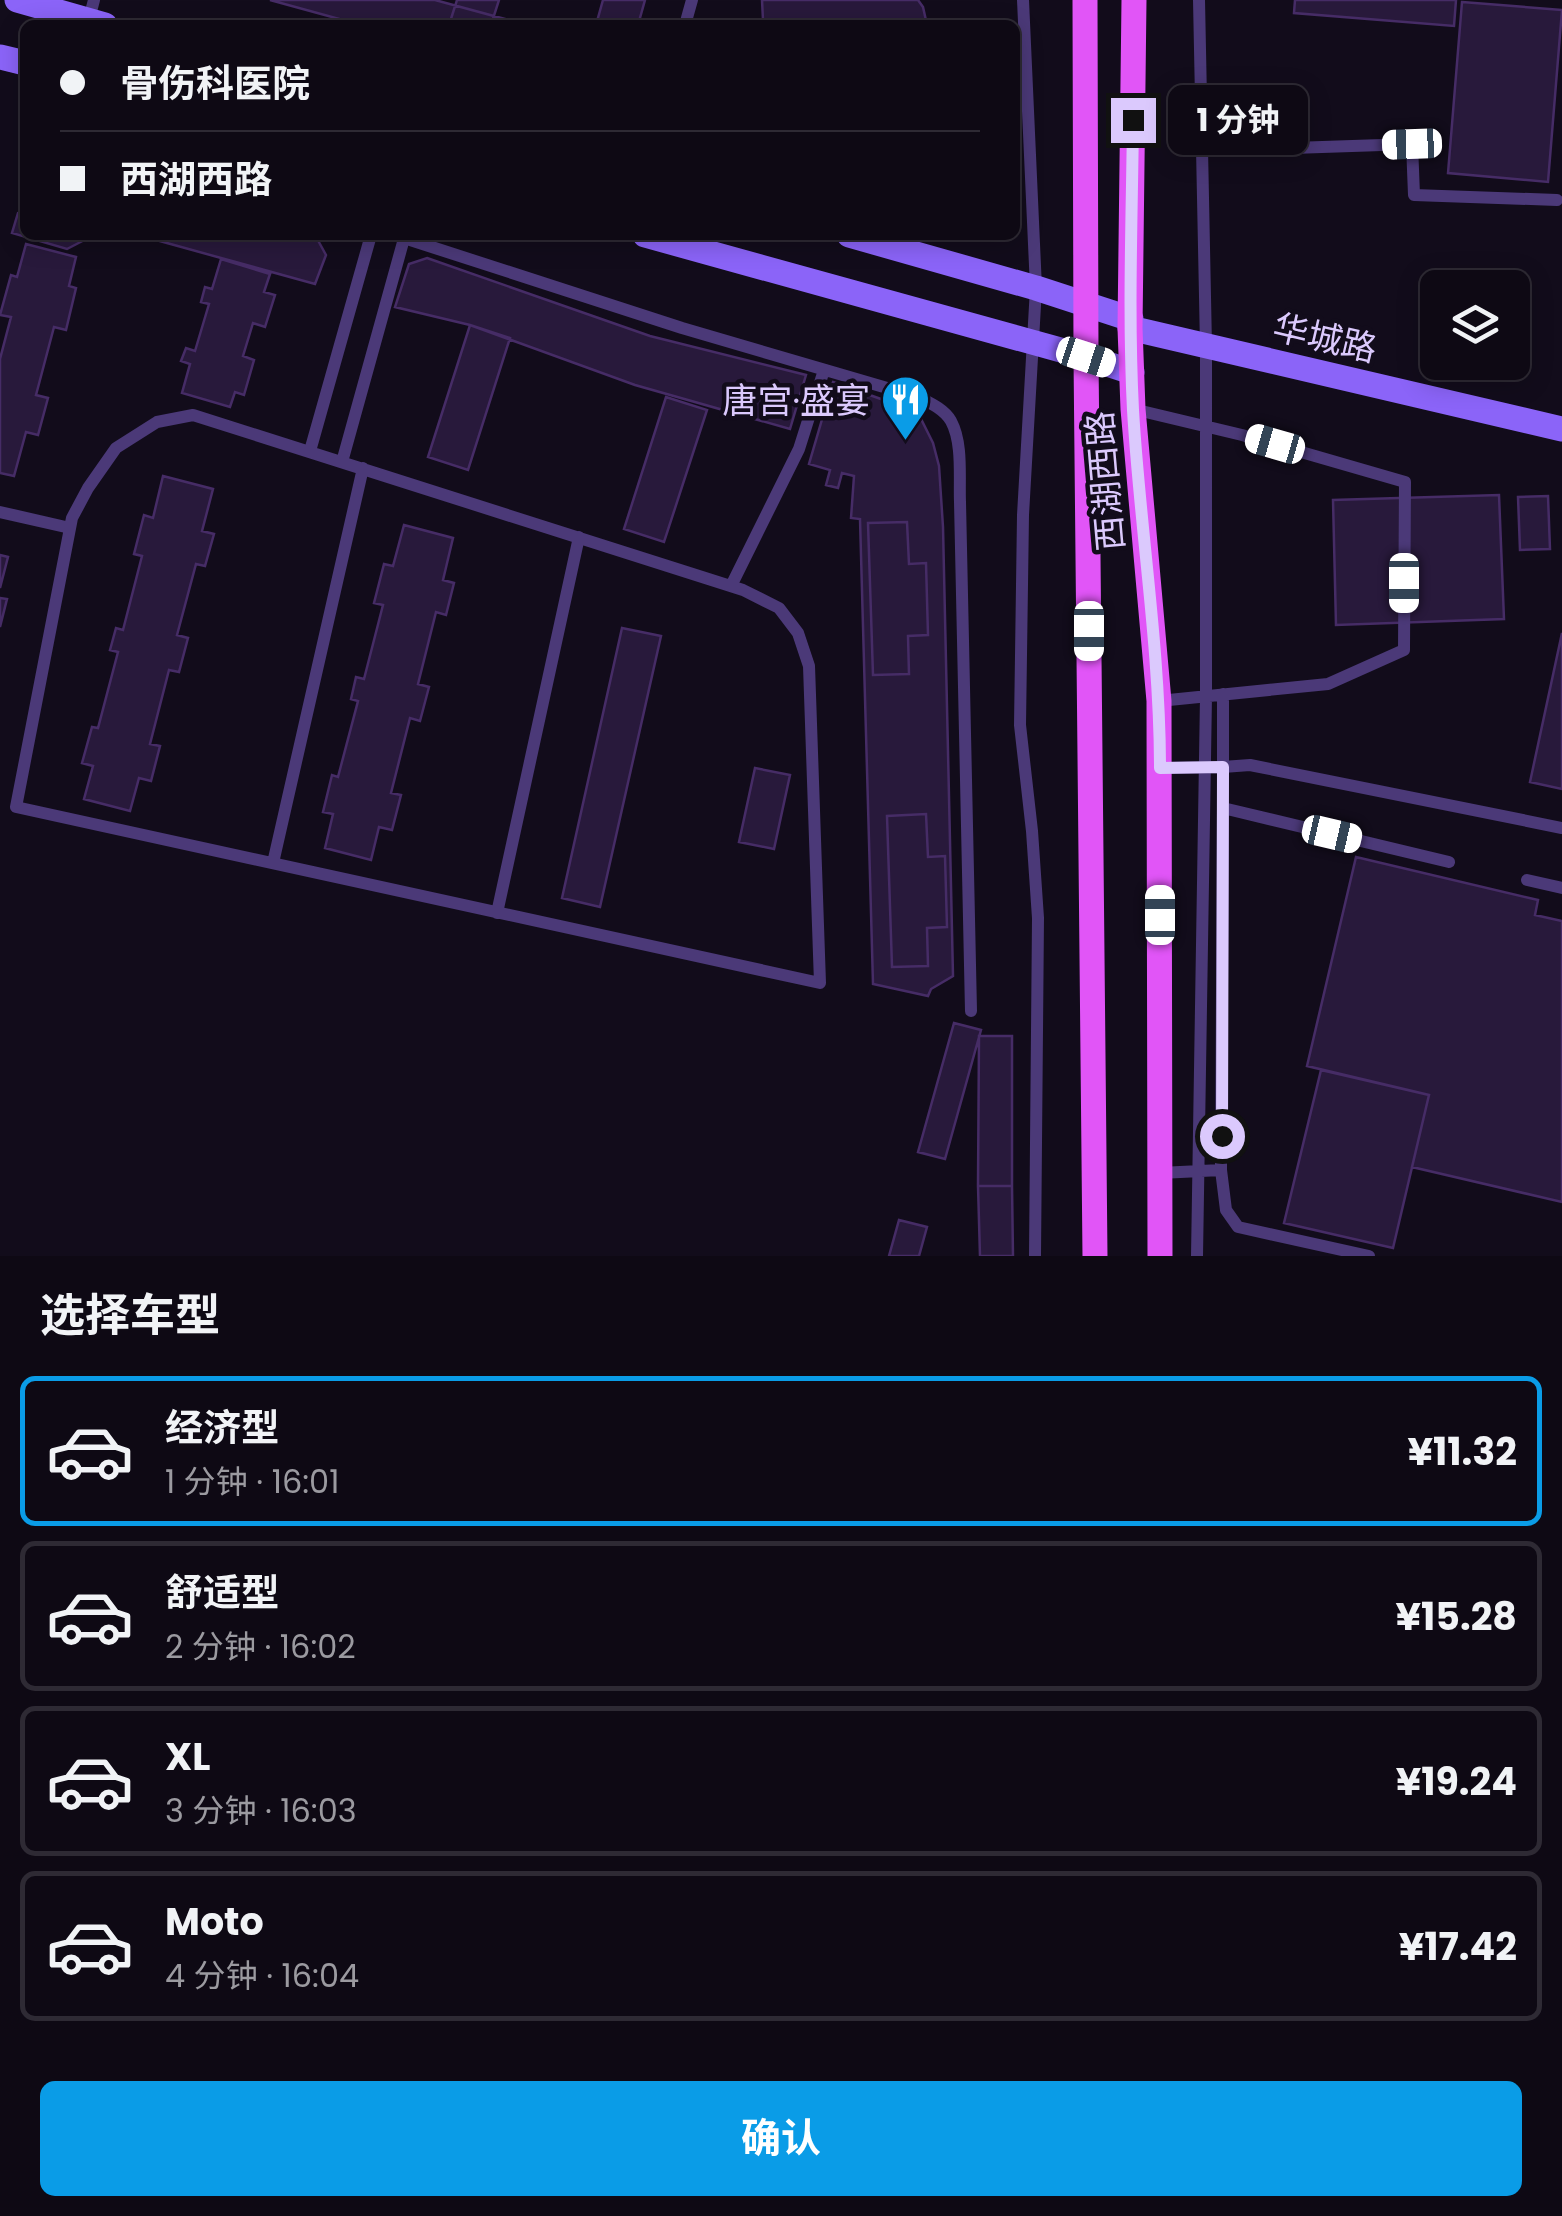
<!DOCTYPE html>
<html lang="zh">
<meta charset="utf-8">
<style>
:root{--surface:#0e0914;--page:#17121d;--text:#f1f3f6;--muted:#9b9aa0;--line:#2e2a34;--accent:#0a9ce7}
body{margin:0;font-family:Poppins,"Noto Sans SC",sans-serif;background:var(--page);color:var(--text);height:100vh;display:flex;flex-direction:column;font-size:38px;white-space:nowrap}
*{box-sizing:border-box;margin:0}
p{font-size:32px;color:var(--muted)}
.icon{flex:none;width:55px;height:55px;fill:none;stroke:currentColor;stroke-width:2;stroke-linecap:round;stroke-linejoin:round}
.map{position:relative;height:1256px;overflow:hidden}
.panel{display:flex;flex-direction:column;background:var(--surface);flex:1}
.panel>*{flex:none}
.banner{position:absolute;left:20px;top:20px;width:1000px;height:220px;border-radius:15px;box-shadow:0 5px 25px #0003,0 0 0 2px var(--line);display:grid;align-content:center;height:220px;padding:0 40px;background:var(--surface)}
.controls{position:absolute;left:1420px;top:270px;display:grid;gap:20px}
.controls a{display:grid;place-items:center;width:110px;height:110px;border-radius:15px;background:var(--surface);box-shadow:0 5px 25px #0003,0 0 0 2px var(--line);font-size:50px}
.end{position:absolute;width:45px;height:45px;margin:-22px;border:12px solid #dbc9fd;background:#111;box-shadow:0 0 0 5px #111}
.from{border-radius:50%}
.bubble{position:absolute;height:70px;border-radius:15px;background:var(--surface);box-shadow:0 5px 25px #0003,0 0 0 2px var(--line);font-size:32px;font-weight:700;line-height:70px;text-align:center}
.car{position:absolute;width:30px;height:60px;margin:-30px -15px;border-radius:12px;box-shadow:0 0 8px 2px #0007;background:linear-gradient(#fff 24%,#345 0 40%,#fff 0 76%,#345 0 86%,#fff 0)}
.banner b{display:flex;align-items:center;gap:35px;height:95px;font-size:38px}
.banner b+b{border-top:2px solid var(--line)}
.banner i{width:25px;height:25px;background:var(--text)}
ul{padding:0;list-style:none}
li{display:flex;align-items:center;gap:30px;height:150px;margin:0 20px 15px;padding:0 20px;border:5px solid var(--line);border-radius:15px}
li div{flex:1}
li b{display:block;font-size:38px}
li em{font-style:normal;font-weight:700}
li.on{border-color:var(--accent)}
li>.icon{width:90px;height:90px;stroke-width:1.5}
h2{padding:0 40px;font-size:45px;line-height:120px}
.button{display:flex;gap:20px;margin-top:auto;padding:20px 40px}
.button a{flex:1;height:115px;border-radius:15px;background:var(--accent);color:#fff;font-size:40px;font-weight:700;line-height:115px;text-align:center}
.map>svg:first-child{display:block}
.building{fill:#28193b;stroke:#462c66;stroke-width:2.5}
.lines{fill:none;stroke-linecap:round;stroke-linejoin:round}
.lane{stroke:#4b3978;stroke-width:12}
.secondary{stroke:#8b64f8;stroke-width:25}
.primary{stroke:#e155f7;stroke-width:25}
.route{stroke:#dbc9fd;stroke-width:12}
.labels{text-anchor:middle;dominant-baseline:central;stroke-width:9;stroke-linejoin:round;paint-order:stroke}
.street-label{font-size:35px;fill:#dbc9fd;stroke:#120c1b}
.poi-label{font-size:35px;fill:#dbc9fd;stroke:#120c1b;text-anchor:end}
</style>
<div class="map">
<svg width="1562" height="1256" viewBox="0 0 1562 1256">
<rect width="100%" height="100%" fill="#120c1b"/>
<path class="building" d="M270,0H435L527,25H361Z
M457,0H499L491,25H449Z
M603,0H645L638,25H596Z
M762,0H918L923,7L927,25H766L763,20Z
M1295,0H1456L1454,26L1294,13Z
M1462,2L1562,10L1548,182L1448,173Z
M25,209V235H94L67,249L12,233L18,213Z
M138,235H315L326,255L315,284Z
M26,244L76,257L69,286L76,288L66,330L54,327L36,395L48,398L38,435L26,432L14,476L0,473V359L11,317L0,315L11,275L17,277Z
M427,258L650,336L806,375L790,429L635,385L470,325L395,307L409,264Z
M221,259L270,274L264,292L275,295L265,327L253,323L243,356L254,360L244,395L235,392L230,407L182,393L190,364L181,361L186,348L195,351L209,304L201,302L205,287L212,289Z
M470,325L510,338L468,470L428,457Z
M833,382L895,404L921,419L933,443L939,466L943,527L953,976L931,989L928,996L873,984L860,519L851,518L854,476L842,473L838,488L826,485L830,470L809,464Z
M666,397L707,410L664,542L624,529Z
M163,476L213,489L202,531L214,534L205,566L196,564L177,635L188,638L179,672L169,670L150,744L160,746L151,781L139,778L130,811L84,799L93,766L82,763L92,727L98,728L118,652L110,650L116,628L123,630L142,556L134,554L144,515L153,518Z
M1499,495L1504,619L1336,625L1333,500Z
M1548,496L1550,549L1520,550L1518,497Z
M907,522L909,564L926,563L928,635L908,636L909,674L873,675L868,523Z
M404,525L453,538L443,580L454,583L446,615L436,612L418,684L429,687L420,721L410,718L391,793L401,795L392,830L379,827L371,860L325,848L333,814L323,812L332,775L338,777L358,701L351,699L356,677L364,679L383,605L374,603L384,564L393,566Z
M0,555L8,557L0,588Z
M0,598L7,599L0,627Z
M622,628L661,636L600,907L562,898Z
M1562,633V789L1530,782Z
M755,768L790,775L774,849L739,842Z
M926,814L928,857L945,856L947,927L927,928L928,966L892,967L887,816Z
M1356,857L1538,900L1535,915L1562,921V1202L1412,1167L1429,1095L1307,1066Z
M954,1023L981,1030L945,1159L918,1152Z
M979,1036H1012V1186H978Z
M1321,1070L1429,1095L1393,1248L1284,1223Z
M978,1186H1012L1013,1256H980Z
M899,1220L927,1227L919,1256H889Z"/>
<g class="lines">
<path class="lane" d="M1023,0L1036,288L1023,515L1020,725L1032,831L1038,918L1035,1256
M88,23L94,0
M685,25L692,0
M1202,151L1412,144L1414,195L1557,200
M404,238L682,328L918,397C930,403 944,409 951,421C963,443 959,477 960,502L971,1011
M1133,409L1242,435L1405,482L1404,650L1328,684L1159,701
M193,415L743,590L779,608L798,633L809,666L820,983L16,807L72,518L88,488L116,448L157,422Z
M310,451L371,235
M342,462L405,235
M0,512L70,528
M731,586L799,449L824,370
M1223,694V767L1250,765L1562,828
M1160,768L1223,767V808L1221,1170L1160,1173
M1223,808L1449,862
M273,863L363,468
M1527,880L1562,888
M497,913L579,537
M1221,1170L1226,1210L1238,1227L1369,1256
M1197,1256L1206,696V346L1199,0"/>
<path class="secondary" d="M17,0L105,25
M0,57L25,63
M645,235L1086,357L1132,372
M849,235L1036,288L1131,319
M1130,328L1562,429"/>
<path class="primary" d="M1085,0L1086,357L1095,1256
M1134,0L1130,328L1133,409L1159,701L1160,1256"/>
</g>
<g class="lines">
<path class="route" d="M1133,120C1132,216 1128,313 1133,410C1140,529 1160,648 1160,768L1223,767L1222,1136"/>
</g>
<defs>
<symbol id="restaurant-pin" viewBox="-11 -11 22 30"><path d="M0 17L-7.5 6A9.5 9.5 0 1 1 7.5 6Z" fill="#0a9ce7" stroke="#120c1b"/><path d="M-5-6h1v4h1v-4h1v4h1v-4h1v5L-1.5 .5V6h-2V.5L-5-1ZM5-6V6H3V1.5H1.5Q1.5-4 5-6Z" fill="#fff"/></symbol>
</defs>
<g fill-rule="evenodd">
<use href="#restaurant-pin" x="878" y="372" width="55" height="75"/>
</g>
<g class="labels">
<g class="street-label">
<text transform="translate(1325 338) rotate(13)">华城路</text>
<text transform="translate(1105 481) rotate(-95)">西湖西路</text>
</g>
<g class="poi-label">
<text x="870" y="400">唐宫·盛宴</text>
</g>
</g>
</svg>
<div class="controls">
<a><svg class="icon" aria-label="layers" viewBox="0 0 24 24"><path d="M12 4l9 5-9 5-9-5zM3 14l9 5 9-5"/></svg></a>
</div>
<i class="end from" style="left:1222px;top:1136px"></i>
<i class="end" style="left:1133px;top:120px"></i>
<div class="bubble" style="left:1168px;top:85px;width:140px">1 分钟</div>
<i class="car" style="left:1412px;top:144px;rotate:268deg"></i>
<i class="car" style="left:1086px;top:357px;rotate:108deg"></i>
<i class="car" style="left:1275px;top:444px;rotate:286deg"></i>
<i class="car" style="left:1404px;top:583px;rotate:180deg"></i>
<i class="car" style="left:1089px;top:631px;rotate:180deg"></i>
<i class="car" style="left:1332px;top:834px;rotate:103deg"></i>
<i class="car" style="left:1160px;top:915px;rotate:0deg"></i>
<div class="banner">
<b><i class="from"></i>骨伤科医院</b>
<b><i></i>西湖西路</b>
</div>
</div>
<section class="panel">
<h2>选择车型</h2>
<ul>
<li class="on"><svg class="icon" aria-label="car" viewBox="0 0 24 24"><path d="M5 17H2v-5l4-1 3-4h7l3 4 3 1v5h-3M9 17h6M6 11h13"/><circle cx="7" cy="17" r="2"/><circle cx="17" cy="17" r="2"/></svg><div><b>经济型</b><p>1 分钟 · 16:01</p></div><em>¥11.32</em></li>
<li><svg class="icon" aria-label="car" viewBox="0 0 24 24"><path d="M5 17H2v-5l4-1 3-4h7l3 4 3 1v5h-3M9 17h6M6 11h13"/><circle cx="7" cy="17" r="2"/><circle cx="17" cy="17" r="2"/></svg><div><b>舒适型</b><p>2 分钟 · 16:02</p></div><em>¥15.28</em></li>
<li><svg class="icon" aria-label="car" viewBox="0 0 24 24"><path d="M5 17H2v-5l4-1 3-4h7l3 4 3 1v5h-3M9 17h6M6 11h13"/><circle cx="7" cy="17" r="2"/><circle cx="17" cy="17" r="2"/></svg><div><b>XL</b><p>3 分钟 · 16:03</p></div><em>¥19.24</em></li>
<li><svg class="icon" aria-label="car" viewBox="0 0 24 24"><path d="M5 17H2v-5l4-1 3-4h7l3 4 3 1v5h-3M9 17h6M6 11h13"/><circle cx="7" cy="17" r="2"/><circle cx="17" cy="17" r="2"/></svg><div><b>Moto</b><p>4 分钟 · 16:04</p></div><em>¥17.42</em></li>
</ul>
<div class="button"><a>确认</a></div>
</section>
